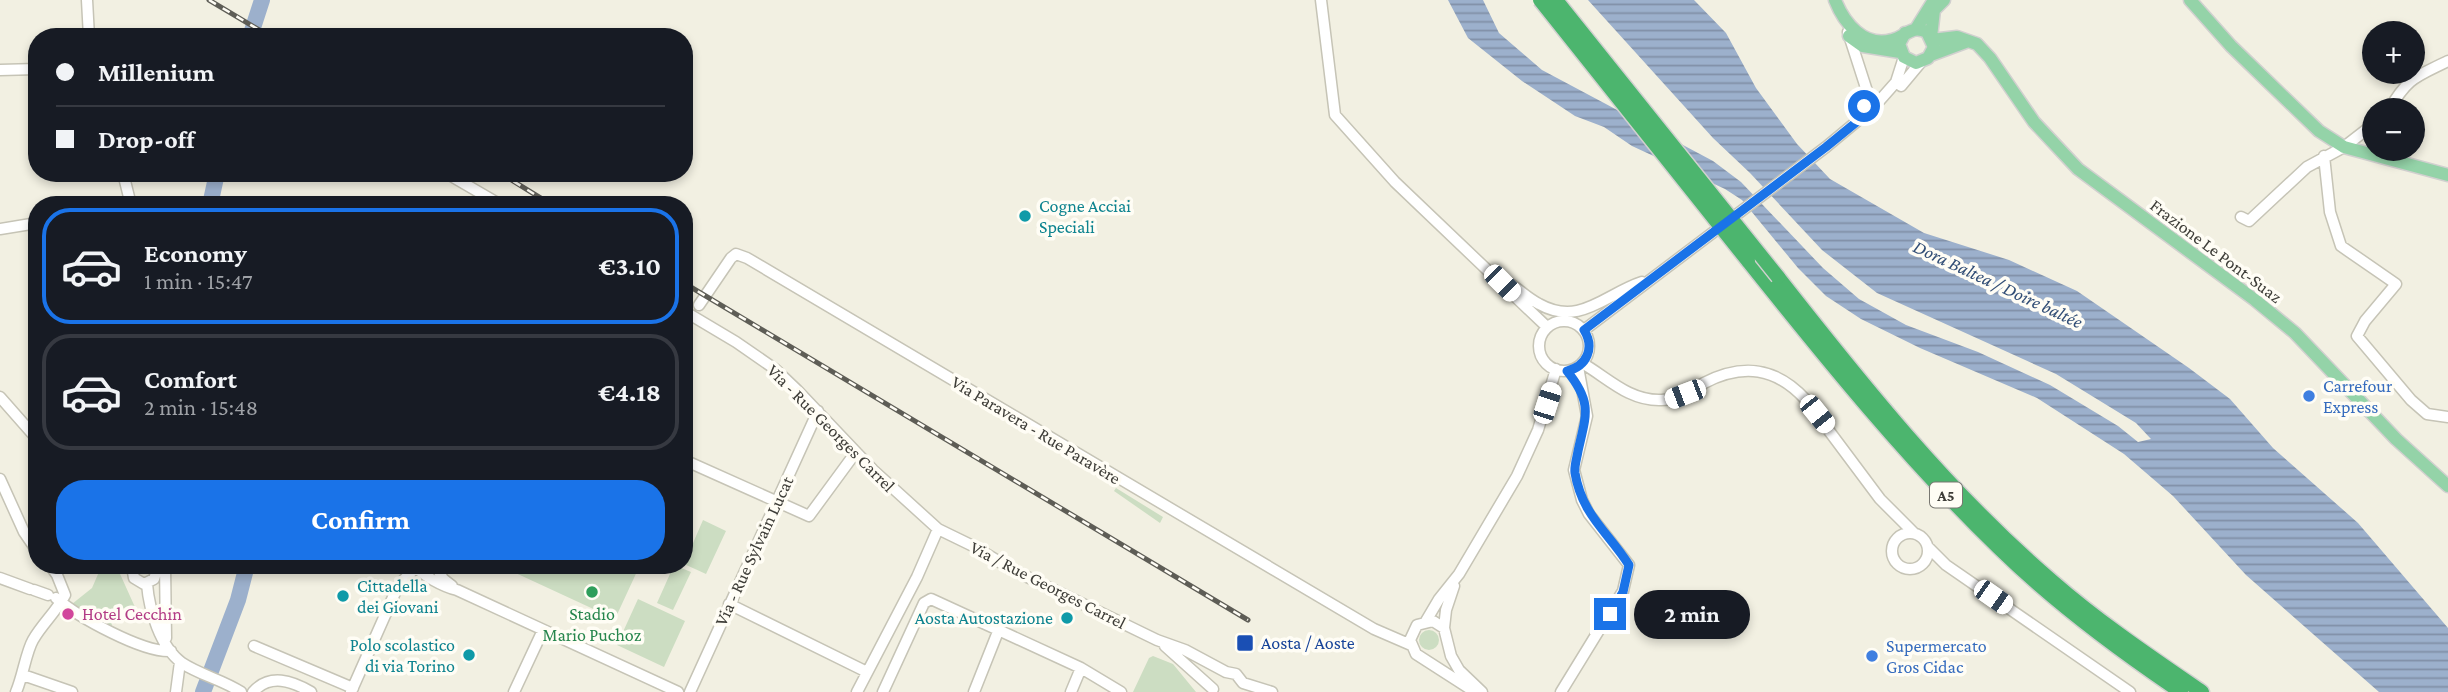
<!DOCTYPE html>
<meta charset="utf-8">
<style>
:root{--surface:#171b24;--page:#20242c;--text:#f1f3f6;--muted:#9ea1a6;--line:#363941;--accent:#1a73e8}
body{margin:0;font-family:"Crimson Pro",serif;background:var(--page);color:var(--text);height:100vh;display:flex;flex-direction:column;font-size:26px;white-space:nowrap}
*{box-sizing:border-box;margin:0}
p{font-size:23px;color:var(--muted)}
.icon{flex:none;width:38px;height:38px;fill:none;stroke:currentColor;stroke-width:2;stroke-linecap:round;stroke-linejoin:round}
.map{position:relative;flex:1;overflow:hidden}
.side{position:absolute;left:28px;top:196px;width:665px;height:378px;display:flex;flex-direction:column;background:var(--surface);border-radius:28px;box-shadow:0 4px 10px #0003}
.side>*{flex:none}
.hud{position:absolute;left:28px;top:28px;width:665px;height:154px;border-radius:28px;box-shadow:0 4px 10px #0003;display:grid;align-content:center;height:154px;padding:0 28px;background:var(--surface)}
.fabs{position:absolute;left:2362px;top:21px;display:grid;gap:14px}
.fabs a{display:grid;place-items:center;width:63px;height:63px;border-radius:50%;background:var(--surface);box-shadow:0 4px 10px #0003;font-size:35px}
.end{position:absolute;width:32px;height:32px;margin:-16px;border:9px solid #1a73e8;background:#fff;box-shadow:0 0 0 4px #fff}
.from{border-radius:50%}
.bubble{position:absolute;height:49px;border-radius:24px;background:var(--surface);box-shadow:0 4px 10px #0003;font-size:23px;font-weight:700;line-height:49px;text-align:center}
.car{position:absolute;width:21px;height:42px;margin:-21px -10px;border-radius:9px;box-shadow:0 0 5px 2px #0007;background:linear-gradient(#fff 24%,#345 0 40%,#fff 0 76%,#345 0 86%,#fff 0)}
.hud b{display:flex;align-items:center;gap:24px;height:66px;font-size:26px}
.hud b+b{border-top:2px solid var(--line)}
.hud i{width:18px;height:18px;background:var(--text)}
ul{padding:12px 0 0;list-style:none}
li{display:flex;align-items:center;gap:21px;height:116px;margin:0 14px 10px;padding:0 14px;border:4px solid var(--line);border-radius:28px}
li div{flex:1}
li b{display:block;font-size:26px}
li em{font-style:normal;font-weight:700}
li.active{border-color:var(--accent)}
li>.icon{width:63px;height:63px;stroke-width:1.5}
.button{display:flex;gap:14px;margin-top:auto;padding:14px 28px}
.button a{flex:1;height:80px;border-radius:28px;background:var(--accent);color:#fff;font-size:28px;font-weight:700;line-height:80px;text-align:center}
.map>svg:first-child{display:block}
.green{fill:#ccddc2}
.water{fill:url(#water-rules)}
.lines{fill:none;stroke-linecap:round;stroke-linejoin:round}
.river{stroke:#9cb0cc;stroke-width:16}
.minor-casing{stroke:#c6c4b6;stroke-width:13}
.major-casing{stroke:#d1d0cf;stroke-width:15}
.highway-casing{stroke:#d1d0cf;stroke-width:17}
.minor{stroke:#fff;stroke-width:10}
.major{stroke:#94d3a8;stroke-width:12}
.highway{stroke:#4cb56e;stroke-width:14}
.rail-casing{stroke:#5e5d56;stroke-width:5}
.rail{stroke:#fffdf5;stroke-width:2.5;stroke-dasharray:8;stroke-linecap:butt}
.highway-bridge-casing{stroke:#d1d0cf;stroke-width:17;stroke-linecap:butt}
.highway-bridge{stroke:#4cb56e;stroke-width:14}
.route{stroke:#1a73e8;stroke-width:9}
.culture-dot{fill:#0f9aa8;stroke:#fffdf5;stroke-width:2.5}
.shop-dot{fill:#3f7fe0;stroke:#fffdf5;stroke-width:2.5}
.leisure-dot{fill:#2e9e5b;stroke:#fffdf5;stroke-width:2.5}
.hotel-dot{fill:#d1479c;stroke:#fffdf5;stroke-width:2.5}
.transit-dot{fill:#1a4fb4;stroke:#fffdf5;stroke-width:2.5}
.labels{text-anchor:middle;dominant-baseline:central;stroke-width:7;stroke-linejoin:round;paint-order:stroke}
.shield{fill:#fffdf5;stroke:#787771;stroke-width:2}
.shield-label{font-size:16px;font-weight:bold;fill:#3e3d38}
.culture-label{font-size:18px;fill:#0d838f;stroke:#fffdf5;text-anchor:start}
.street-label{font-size:18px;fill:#3e3d38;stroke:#fffdf5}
.shop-label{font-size:18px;fill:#366cbe;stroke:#fffdf5;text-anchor:start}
.hotel-label{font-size:18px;fill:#b23c85;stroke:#fffdf5;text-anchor:start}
.leisure-label{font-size:18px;fill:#27864d;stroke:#fffdf5}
.transit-label{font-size:18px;fill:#164399;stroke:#fffdf5;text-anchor:start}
.water-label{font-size:19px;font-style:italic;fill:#324e76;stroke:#fffdf5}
</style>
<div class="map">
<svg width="2448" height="692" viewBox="0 0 2448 692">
<defs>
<pattern id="water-rules" width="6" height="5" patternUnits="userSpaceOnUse" patternTransform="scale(1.75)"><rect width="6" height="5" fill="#9cb0cc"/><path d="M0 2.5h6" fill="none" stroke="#8190a7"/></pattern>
</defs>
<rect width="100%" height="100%" fill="#f2f0e2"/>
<path class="green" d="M1116,488L1163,517L1160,523L1114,491Z
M703,520L726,531L706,574L684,564Z
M102,565H116L139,616L123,608L111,621L112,625L107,633L67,608L92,588Z
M498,565H640L615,619Z
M674,565L691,572L673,610L657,603Z
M638,599L685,621L664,667L617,645Z
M1419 640a10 10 0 1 1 20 0a10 10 0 1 1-20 0Z
M1153,656L1173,664L1196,692H1133L1149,658Z"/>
<path class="water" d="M1448,0H1483L1499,33L1542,70L1713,161L1741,182L1823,268L1859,299L1906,325L1978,352L2050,385L2118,426L2138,442L2151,439L2136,423L2056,374L1877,293L1822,250L1750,173L1713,138L1588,0H1694L1726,33L1756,88L1797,144L1830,179L1924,233L2009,260L2077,291L2189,368L2230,399L2273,448L2358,523L2448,628V692H2379L2246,575L2173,496L2124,454L2037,398L1920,348L1861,319L1826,296L1798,268L1742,200L1725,189L1632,146L1604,127L1575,116L1522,81L1468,38Z"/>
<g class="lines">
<path class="river" d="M250,37L262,0
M210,205L217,173
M203,692L238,600L247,565"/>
<defs>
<path id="minor" d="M87,0L89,37
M1321,0L1335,115L1395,182L1547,327
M1848,32L1867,91L1860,117
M0,70L37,69
M1901,86L1921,62
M2389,110C2408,77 2416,77 2448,61
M2324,156L2330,212L2341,246L2396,284L2365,321L2357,336L2411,400L2427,414L2448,417
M123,173L131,205
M446,173L501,205
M2241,217L2249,221L2307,167L2344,147L2375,123
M0,229L37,223
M1497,276C1514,283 1523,296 1539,304C1580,327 1605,294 1642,282
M699,305L731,258L736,254L747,258L1374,629L1411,645
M684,311L736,342L775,369L797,390L873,470L938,529L975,547L1011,569L1157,640L1185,650L1226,672L1236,674L1243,683L1272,692
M1539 346a25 25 0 1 1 50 0a25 25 0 1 1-50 0Z
M1584,330L1826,147L1873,108L1896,82L1904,57
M1582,363C1608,378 1628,400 1659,400C1676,401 1689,391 1704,383C1743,363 1776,367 1806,400L1880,499L1914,533
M0,397L37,439
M684,460L809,516L856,452
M0,479L24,532L37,551
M1892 551a18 18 0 1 1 36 0a18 18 0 1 1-36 0Z
M1928,547L1946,565L2130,692
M136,565L133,572L134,578L144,584L154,579L156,573L153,565
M165,565L166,638
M414,565C421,575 444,587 457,590L678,692
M437,568L443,579L452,586
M0,578L30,589
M147,584C149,609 160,647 182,663C200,675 223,680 241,692
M34,590L48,595
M56,598C78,617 143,653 171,651
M729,604L867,672
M1426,621L1439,599L1459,574L1517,476L1538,430L1556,369
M1444,628L1446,610L1454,586
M254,646L353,688
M1165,646L1213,689
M23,675L72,692
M16,692C23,676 26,652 33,640C42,624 56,612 65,595L57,575L50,565
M176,692L180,662
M253,692C270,673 292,681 311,692
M351,692L398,586L415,568
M514,692L543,630
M690,692L818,411
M857,692L917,577L938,529
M883,692L924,603L931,599L1081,668L1121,692
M974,692L999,629
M1071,692L1081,668
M1475,692L1416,654L1410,640L1417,625L1433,621L1444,628L1451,656L1459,670L1482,692
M1561,692L1623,591L1629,565L1589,514L1582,500L1574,470L1587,416L1578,367"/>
<path id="major" d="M1835,0C1844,23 1864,48 1892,40C1906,37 1911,24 1927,32L1934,47L1928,58L1916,63L1904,57L1899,44L1905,33
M2190,0L2231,46L2319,131L2344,147L2448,175
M1916,29L1934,0
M1849,36L1863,46L1900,52
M1931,37L1934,10L1944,0
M1932,40L1957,37L1977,44L1990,58L2034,122L2078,169L2255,300L2295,333L2396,439L2448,486
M1931,55L1966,42"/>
<path id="highway" d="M1748,261C1827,360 1907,459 1999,548C2054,602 2117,649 2181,692
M1778,277C1862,384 1948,492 2052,581C2099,622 2151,657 2202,692"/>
</defs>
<use href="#minor" class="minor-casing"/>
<use href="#major" class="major-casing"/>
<use href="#highway" class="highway-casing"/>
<use href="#minor" class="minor"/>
<use href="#major" class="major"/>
<use href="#highway" class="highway"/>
<defs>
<path id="rail" d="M209,0L271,37
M500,173L552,205
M684,283L1248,620"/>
</defs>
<use href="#rail" class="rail-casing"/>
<use href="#rail" class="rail"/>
<defs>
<path id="highway-bridge" d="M1540,0L1748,261
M1556,0L1778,277"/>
</defs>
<use href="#highway-bridge" class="highway-bridge-casing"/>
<use href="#highway-bridge" class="highway-bridge"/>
</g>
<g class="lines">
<path class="route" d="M1610,614L1623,592L1629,565C1608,532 1582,515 1575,473C1574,466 1577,458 1578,451C1586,415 1593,403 1567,371C1587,366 1595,348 1584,330L1826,147L1859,120L1864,106"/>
</g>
<g class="culture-dot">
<circle cx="1025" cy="216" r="7"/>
<circle cx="343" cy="596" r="7"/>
<circle cx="1067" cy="618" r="7"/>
<circle cx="469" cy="655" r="7"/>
</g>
<g class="shop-dot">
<circle cx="2309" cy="396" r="7"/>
<circle cx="1872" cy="656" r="7"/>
</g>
<circle class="leisure-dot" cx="592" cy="592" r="7"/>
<circle class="hotel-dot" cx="68" cy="614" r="7"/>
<rect class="transit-dot" x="1236" y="634" width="18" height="18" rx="3.5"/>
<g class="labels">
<rect class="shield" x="1930" y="482.5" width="32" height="25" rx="5"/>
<g class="shield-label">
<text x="1946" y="495">A5</text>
</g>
<g class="culture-label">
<text x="1039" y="206">Cogne Acciai<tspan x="1039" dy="21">Speciali</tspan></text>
<text x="357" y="586">Cittadella<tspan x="357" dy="21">dei Giovani</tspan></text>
<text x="1053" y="618" text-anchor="end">Aosta Autostazione</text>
<text x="455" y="645" text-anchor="end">Polo scolastico<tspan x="455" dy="21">di via Torino</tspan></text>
</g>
<g class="street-label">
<text transform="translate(2216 251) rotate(37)">Frazione Le Pont-Suaz</text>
<text transform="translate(831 428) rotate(45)">Via - Rue Georges Carrel</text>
<text transform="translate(1036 430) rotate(31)">Via Paravera - Rue Paravère</text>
<text transform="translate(754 551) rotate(-65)">Via - Rue Sylvain Lucat</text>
<text transform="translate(1048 585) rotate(27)">Via / Rue Georges Carrel</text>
</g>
<g class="shop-label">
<text x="2323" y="386">Carrefour<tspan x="2323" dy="21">Express</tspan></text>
<text x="1886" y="646">Supermercato<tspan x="1886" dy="21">Gros Cidac</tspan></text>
</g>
<g class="hotel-label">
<text x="82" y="614">Hotel Cecchin</text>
</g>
<g class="leisure-label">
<text x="592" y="614">Stadio<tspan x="592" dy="21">Mario Puchoz</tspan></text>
</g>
<g class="transit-label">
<text x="1261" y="643">Aosta / Aoste</text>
</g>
<g class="water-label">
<text transform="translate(1998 284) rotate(25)">Dora Baltea / Doire baltée</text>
</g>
</g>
</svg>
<div class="fabs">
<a>+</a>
<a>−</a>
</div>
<i class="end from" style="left:1864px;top:106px"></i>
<i class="end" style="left:1610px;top:614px"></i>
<div class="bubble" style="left:1634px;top:590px;width:116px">2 min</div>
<i class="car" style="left:1502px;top:283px;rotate:135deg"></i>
<i class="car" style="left:1685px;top:394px;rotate:249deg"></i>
<i class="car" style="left:1547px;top:403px;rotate:18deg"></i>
<i class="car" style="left:1817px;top:414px;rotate:141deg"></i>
<i class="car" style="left:1993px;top:597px;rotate:125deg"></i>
<div class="hud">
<b><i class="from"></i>Millenium</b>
<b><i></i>Drop-off</b>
</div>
<section class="side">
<ul>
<li class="active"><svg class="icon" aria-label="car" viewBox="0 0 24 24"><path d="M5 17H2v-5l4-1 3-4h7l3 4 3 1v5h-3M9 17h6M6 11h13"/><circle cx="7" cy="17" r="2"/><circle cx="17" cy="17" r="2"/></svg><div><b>Economy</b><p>1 min · 15:47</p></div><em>€3.10</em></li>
<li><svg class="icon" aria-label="car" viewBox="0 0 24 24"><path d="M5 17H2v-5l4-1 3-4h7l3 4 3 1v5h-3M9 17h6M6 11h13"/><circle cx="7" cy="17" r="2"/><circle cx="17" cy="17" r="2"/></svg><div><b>Comfort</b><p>2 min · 15:48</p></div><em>€4.18</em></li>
</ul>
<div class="button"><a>Confirm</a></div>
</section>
</div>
